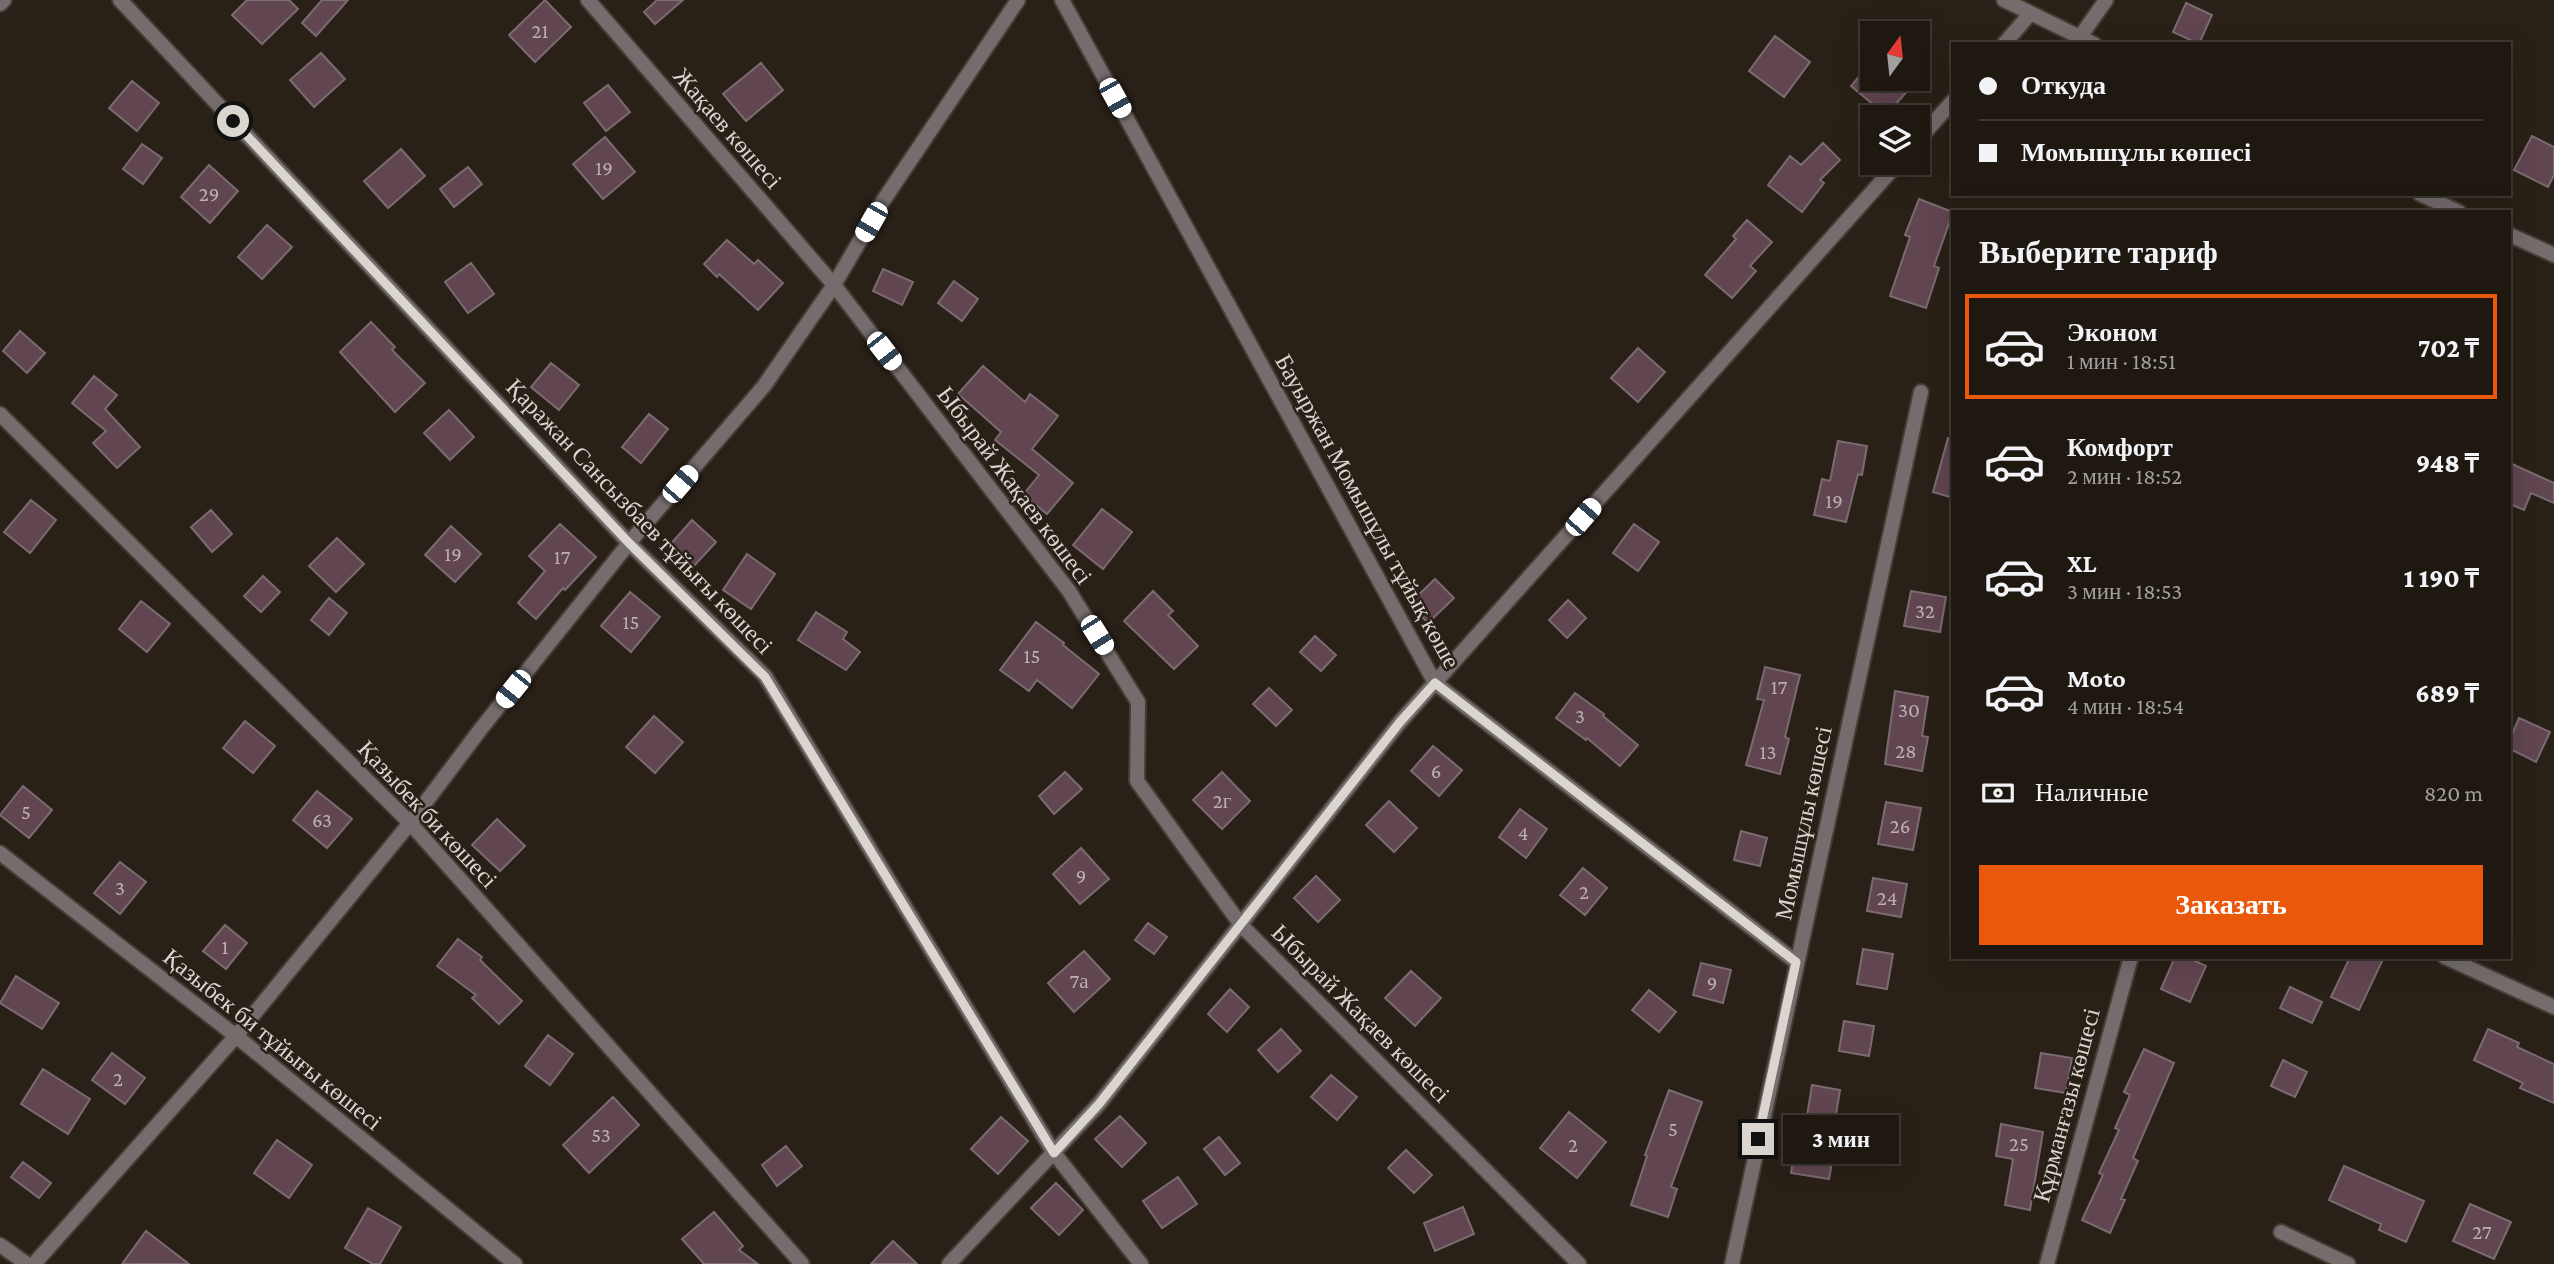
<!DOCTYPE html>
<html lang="ru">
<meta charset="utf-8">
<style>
:root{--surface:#1f1811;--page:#2c251f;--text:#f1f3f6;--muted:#a1a09f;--line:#3c3731;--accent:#ea580c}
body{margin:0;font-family:"Crimson Pro",serif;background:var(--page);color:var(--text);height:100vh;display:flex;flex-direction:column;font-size:26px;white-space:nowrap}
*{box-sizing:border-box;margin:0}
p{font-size:23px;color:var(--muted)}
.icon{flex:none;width:38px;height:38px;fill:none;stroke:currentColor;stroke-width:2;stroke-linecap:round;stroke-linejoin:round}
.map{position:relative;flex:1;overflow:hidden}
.side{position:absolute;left:1951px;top:210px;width:560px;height:749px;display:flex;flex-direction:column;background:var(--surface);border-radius:0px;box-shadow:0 7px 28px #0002,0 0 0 2px var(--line)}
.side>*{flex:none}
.hud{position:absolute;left:1951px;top:42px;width:560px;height:154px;border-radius:0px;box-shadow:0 7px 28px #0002,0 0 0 2px var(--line);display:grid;align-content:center;height:154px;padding:0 28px;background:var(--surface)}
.needle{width:46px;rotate:15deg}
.fabs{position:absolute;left:1860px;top:21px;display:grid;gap:14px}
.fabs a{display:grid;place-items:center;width:70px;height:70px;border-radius:0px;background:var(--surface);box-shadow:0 7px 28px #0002,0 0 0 2px var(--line);font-size:35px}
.end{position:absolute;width:32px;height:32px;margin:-16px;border:9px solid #dbd5cf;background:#111;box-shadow:0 0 0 4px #111}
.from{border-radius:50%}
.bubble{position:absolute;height:49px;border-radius:0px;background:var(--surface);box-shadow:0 7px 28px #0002,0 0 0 2px var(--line);font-size:23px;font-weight:800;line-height:49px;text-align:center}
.car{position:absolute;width:21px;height:42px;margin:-21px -10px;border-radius:9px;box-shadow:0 0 5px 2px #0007;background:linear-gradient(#fff 24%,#345 0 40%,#fff 0 76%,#345 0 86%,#fff 0)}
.hud b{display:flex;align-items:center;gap:24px;height:66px;font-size:26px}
.hud b+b{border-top:2px solid var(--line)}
.hud i{width:18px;height:18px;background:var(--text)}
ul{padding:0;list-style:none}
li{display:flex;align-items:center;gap:21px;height:105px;margin:0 14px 10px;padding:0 14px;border:4px solid transparent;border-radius:0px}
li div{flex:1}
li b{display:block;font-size:26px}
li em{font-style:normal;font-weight:800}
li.current{border-color:var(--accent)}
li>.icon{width:63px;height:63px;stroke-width:1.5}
h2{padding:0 28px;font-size:32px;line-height:84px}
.pay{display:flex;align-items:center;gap:18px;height:77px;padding:0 28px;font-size:26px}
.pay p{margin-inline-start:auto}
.primary-button{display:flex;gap:14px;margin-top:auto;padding:14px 28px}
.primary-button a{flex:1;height:80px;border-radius:0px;background:var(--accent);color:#fff;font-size:28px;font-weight:800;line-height:80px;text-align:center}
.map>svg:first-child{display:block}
.building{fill:#614550;stroke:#7a6b71;stroke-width:2}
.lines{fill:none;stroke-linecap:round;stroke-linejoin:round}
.minor-casing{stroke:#453d34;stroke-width:18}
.minor{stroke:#746c6d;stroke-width:14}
.route{stroke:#dbd5cf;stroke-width:9}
.labels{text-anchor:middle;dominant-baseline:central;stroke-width:5;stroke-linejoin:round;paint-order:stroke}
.number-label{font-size:21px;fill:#bcb1af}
.street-label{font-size:24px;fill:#dbd5cf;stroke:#292017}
</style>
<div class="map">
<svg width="2554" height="1264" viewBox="0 0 2554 1264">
<rect width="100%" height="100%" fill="#292017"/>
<path class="building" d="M247,0H289L298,9L262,44L232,15Z
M322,0H348L316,36L302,23Z
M545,0L571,27L535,62L509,35Z
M657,0H683L655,24L644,12Z
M2186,3L2212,15L2199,44L2173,32Z
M1775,36L1810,62L1784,97L1749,71Z
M321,53L345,79L314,107L290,80Z
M1872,61V79H1897L1909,89L1886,115L1851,86Z
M761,63L783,90L746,121L723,94Z
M132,81L159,103L137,131L109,108Z
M608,85L630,112L606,131L584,103Z
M2532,136L2554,147V175L2548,187L2514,170Z
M605,137L635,172L603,199L573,164Z
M1823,143L1840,160L1820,180L1824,183L1802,212L1768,185L1790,156L1801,165Z
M142,144L162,158L143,184L123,169Z
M401,149L425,176L388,208L364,181Z
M209,165L238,191L210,223L181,197Z
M468,167L482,184L454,207L440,189Z
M1919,199L1953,212L1934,266L1939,268L1926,308L1890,296L1910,237L1905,235Z
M1747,220L1772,242L1750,266L1756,271L1732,298L1705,275L1736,239L1733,236Z
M267,225L292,247L262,279L238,257Z
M727,240L754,264L758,260L783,283L758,310L719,274L717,277L704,264Z
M471,263L494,294L468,313L445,282Z
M883,269L913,282L902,305L873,291Z
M954,281L978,299L962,321L938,303Z
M371,322L395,347L392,350L425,383L395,412L340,352Z
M20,331L45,353L27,373L3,351Z
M1638,348L1665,372L1638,402L1611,378Z
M551,363L579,385L559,410L531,387Z
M983,366L1025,402L1030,394L1058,416L1032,449L1073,483L1047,514L1023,495L1039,475L995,440L1001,432L958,394Z
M94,376L117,395L105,409L140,447L117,468L93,443L106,431L72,403Z
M449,410L474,437L450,460L424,433Z
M649,414L668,429L641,463L622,447Z
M1948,438L1953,439V498L1933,492Z
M1838,441L1867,446L1862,475L1858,474L1846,522L1814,515L1822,479L1830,481Z
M2510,463L2554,483V503L2531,493L2524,510L2510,504Z
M31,500L56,520L30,553L4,532Z
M1102,509L1132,532L1103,569L1073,545Z
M211,510L232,534L212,552L191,527Z
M692,520L716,542L692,568L668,547Z
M560,524L596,557L565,590L563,588L536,619L518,603L545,571L529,556Z
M1634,524L1659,542L1638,571L1613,553Z
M451,526L481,554L455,582L425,555Z
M337,538L364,564L336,592L309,566Z
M747,554L775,574L751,609L723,590Z
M263,576L280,592L261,612L244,596Z
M1435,579L1454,598L1428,623L1409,604Z
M1153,591L1173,611L1168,615L1198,646L1174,669L1124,621Z
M1911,591L1946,597L1940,632L1904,626Z
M630,592L660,617L631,652L601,626Z
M329,598L347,613L329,635L311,620Z
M1568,600L1586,618L1567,638L1549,620Z
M141,601L170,624L147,652L119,629Z
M816,612L847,632L843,639L860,652L846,670L798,640Z
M1036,622L1064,643L1063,645L1099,674L1072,708L1037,680L1029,691L1000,670Z
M1315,636L1336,655L1321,671L1300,652Z
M1765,667L1800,675L1785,737L1789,739L1780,774L1746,765L1764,700L1757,699Z
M1269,688L1292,710L1276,726L1253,704Z
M1895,691L1928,697L1922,736L1928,737L1922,771L1885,764Z
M1575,693L1604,714L1603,716L1638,745L1620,766L1587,738L1586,740L1556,718Z
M654,716L683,742L655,773L626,747Z
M2519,718L2550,732L2536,762L2510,749V739Z
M245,721L275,746L253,773L223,748Z
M1433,746L1462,770L1439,796L1411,771Z
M1065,772L1082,789L1054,814L1039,796Z
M1222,772L1250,801L1222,829L1193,800Z
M23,786L52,810L29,838L0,815Z
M317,791L352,819L327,848L293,820Z
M1389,801L1417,828L1394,852L1366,825Z
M1886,802L1921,808L1913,850L1878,844Z
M1520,809L1547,829L1526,858L1499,837Z
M497,819L525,846L500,871L472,845Z
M1741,831L1767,838L1760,866L1734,860Z
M1081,848L1109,879L1080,904L1053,874Z
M120,862L146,882L120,914L94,893Z
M1583,868L1607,888L1585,915L1560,895Z
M1316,876L1340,900L1318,922L1294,898Z
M1873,878L1907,884L1901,917L1867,911Z
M1148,923L1167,937L1154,954L1135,940Z
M225,925L247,943L226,969L203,951Z
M458,939L482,957L480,960L522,1001L499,1024L472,998L476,995L437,966Z
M1863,949L1893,954L1887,989L1857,984Z
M1084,951L1110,979L1074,1012L1048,983Z
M2175,957H2187L2206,966L2190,1002L2161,989Z
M2350,957H2384L2359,1010L2331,997Z
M1701,963L1731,970L1723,1003L1693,995Z
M1411,971L1441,998L1415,1026L1385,998Z
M16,976L59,1003L42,1029L0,1003Z
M2290,987L2322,1002L2312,1023L2280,1008Z
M1230,989L1249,1007L1227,1032L1208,1014Z
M1649,990L1676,1012L1659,1032L1632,1010Z
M1844,1021L1874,1026L1869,1056L1839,1051Z
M1281,1029L1301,1051L1278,1072L1258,1050Z
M2488,1029L2519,1043L2517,1047L2554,1064V1103L2520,1088L2523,1083L2474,1060Z
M548,1035L573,1054L550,1085L525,1066Z
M2144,1049L2174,1063L2133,1158L2138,1161L2121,1199L2125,1200L2110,1233L2082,1220L2103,1175L2099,1173L2119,1130L2115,1128L2130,1095L2124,1092Z
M112,1053L145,1078L125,1104L92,1080Z
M2041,1053L2072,1058L2066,1093L2035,1088Z
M2283,1060L2307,1072L2295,1097L2271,1086Z
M43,1069L90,1099L68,1134L21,1104Z
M1331,1075L1357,1097L1337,1120L1311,1097Z
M1812,1085L1840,1090L1835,1121L1807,1116Z
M1669,1090L1702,1102L1671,1187L1677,1189L1668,1217L1631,1205L1647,1156L1645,1155Z
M613,1097L639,1125L589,1173L563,1145Z
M1569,1112L1606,1142L1577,1178L1540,1148Z
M1120,1116L1146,1143L1122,1167L1095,1139Z
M1001,1117L1028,1141L998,1174L971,1149Z
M2001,1124L2043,1132L2030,1210L2005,1205L2013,1159L1996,1156Z
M1219,1137L1240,1163L1225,1175L1204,1149Z
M277,1140L312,1165L289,1198L254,1173Z
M786,1146L802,1166L777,1186L762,1165Z
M1406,1150L1432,1175L1414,1193L1388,1168Z
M1794,1151L1833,1157L1829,1179L1791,1173Z
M23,1162L51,1183L39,1198L11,1177Z
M2344,1166L2424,1201L2406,1242L2379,1230L2381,1224L2329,1200Z
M1178,1177L1197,1204L1162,1228L1143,1201Z
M1056,1183L1083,1210L1059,1235L1031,1208Z
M2470,1204L2511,1222L2494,1259L2453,1241Z
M1463,1207L1474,1234L1435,1251L1424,1223Z
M368,1208L401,1227L380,1264H373L345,1248Z
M714,1212L743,1246L739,1250L758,1264H704L682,1239Z
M146,1231L189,1264H122Z
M893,1241L917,1264H871Z"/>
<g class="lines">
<defs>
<path id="minor" d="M120,0L629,543L765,676L1054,1153L1141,1264
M588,0L834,285L1069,591L1138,702L1137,781L1241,925L1579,1264
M1062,0L1435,683L1796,962
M2004,0L2094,44
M0,4L4,0
M2080,37L2106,0
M2004,44L2030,14
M1918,140L1953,101
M2420,194L2459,212
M2510,235L2554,255
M0,414L410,823L802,1264
M0,853L236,1036L515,1264
M2445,957L2554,1007
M2281,1232L2348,1264
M0,1245L27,1264
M34,1264L236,1036L410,823L480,730L629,543L764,386L834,285L883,201L1018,0
M949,1264L1099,1104L1400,722L1898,163
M1732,1264L1921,392
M2047,1264L2131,957"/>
</defs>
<use href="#minor" class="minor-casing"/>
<use href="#minor" class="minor"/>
</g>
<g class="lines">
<path class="route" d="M233,121L629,543L765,677L1054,1153L1099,1104L1400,722L1435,683L1796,962L1758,1139"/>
</g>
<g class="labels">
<g class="number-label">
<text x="540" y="31">21</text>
<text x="604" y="168">19</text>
<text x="209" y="194">29</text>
<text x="1834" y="501">19</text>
<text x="453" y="554">19</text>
<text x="562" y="557">17</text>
<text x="1925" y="611">32</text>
<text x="631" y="622">15</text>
<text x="1032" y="656">15</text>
<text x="1779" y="687">17</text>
<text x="1909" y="710">30</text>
<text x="1580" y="716">3</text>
<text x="1906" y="751">28</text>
<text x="1768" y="752">13</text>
<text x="1436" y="771">6</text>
<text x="1222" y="801">2г</text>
<text x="26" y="812">5</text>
<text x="322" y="820">63</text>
<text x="1900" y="826">26</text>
<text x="1523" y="833">4</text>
<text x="1081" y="876">9</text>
<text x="120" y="888">3</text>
<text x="1584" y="892">2</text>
<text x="1887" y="898">24</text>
<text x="225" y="947">1</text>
<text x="1079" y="981">7а</text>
<text x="1712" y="983">9</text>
<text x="118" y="1079">2</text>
<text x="1673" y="1129">5</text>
<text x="601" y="1135">53</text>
<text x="2019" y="1144">25</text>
<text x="1573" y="1145">2</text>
<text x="2482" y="1232">27</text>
</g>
<g class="street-label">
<text transform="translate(728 128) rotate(49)">Жақаев көшесі</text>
<text transform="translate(1015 485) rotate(53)">Ыбырай Жақаев көшесі</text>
<text transform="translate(1368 511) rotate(61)">Бауыржан Момышұлы тұйық көше</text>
<text transform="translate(640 516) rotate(46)">Қаражан Сансызбаев тұйығы көшесі</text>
<text transform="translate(428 814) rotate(47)">Қазыбек би көшесі</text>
<text transform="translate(1803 823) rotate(-78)">Момышұлы көшесі</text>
<text transform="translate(1361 1013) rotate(45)">Ыбырай Жақаев көшесі</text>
<text transform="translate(273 1039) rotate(39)">Қазыбек би тұйығы көшесі</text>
<text transform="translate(2066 1105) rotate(-75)">Құрманғазы көшесі</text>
</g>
</g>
</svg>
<div class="fabs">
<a><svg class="needle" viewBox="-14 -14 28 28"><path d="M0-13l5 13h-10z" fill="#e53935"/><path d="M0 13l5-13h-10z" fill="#a1a09f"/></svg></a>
<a><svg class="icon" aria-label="layers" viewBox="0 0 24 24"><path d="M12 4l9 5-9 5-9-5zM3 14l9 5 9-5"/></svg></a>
</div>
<i class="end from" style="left:233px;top:121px"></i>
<i class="end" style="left:1758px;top:1139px"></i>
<div class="bubble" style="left:1783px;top:1115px;width:116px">3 мин</div>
<i class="car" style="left:1115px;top:98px;rotate:151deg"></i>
<i class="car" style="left:871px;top:222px;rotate:210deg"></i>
<i class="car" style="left:884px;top:351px;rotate:142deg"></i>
<i class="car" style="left:680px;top:484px;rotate:41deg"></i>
<i class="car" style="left:1583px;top:517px;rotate:41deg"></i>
<i class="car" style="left:1097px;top:635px;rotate:148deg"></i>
<i class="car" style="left:513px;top:689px;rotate:219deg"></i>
<div class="hud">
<b><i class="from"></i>Откуда</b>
<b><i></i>Момышұлы көшесі</b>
</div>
<section class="side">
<h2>Выберите тариф</h2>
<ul>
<li class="current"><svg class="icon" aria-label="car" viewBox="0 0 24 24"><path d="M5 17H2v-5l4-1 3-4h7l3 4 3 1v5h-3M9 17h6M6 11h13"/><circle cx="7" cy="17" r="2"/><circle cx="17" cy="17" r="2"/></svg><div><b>Эконом</b><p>1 мин · 18:51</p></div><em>702 ₸</em></li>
<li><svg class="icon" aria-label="car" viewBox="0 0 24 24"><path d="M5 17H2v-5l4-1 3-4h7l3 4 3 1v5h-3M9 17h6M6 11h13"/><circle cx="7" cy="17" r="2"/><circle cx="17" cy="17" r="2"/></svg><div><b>Комфорт</b><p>2 мин · 18:52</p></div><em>948 ₸</em></li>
<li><svg class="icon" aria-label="car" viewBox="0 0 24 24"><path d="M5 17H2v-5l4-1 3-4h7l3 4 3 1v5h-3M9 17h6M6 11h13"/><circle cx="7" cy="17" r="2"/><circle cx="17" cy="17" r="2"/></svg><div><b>XL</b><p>3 мин · 18:53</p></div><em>1 190 ₸</em></li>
<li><svg class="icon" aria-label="car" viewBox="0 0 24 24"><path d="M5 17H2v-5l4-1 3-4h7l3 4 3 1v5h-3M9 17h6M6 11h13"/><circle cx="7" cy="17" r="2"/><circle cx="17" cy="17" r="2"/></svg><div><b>Moto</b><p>4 мин · 18:54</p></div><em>689 ₸</em></li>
</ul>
<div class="pay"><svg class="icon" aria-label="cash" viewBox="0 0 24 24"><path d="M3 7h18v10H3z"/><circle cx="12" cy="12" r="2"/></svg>Наличные<p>820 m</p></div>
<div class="primary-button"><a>Заказать</a></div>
</section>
</div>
